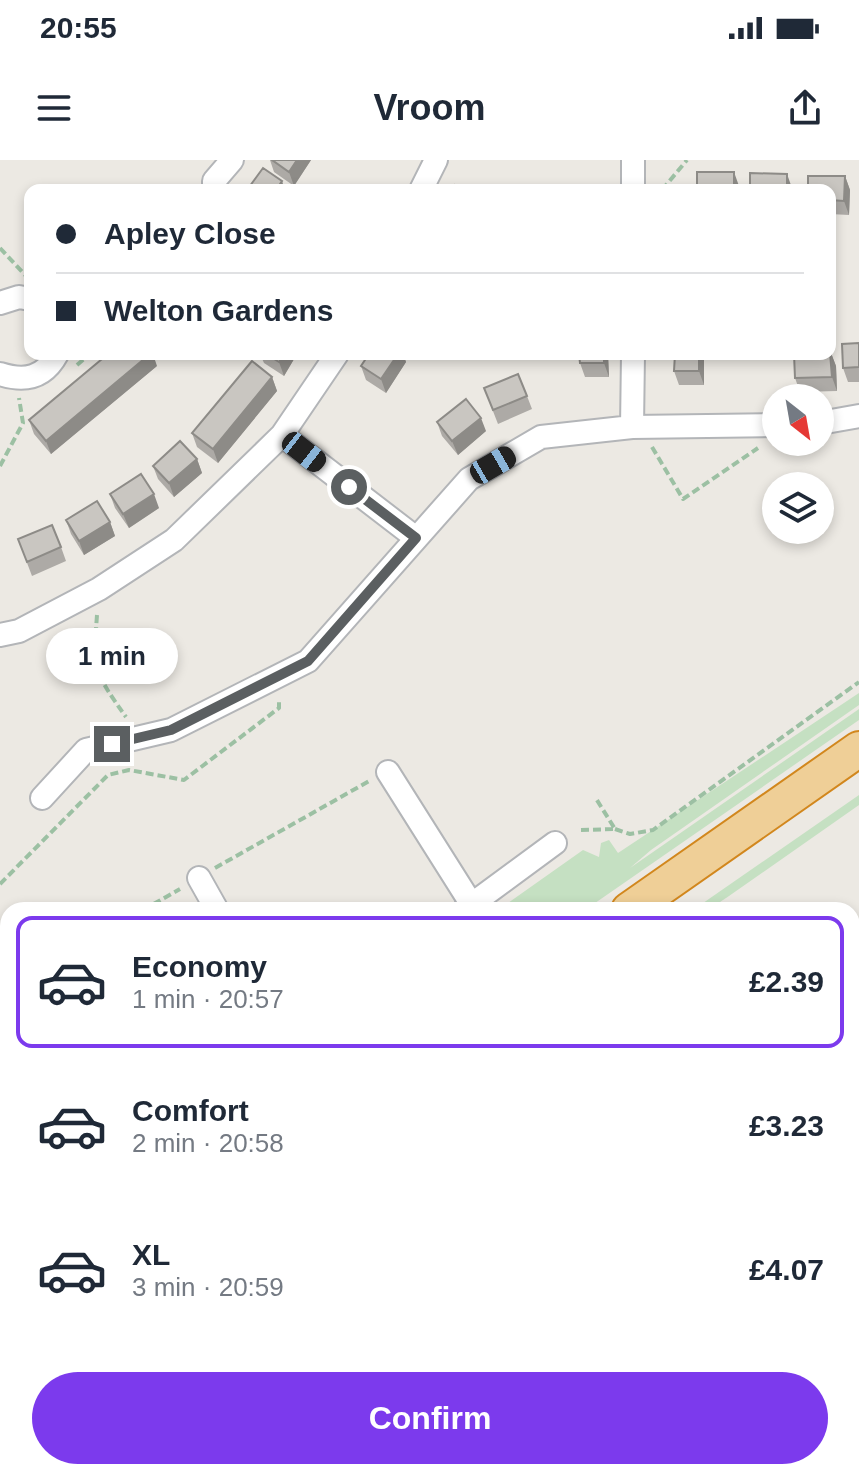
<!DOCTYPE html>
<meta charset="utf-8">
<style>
:root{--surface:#fff;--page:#f6f6f7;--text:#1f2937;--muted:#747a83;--line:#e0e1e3;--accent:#7c3aed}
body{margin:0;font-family:Helvetica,sans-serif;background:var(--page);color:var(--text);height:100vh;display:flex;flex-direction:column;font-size:30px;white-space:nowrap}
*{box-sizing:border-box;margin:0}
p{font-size:26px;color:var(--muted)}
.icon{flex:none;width:44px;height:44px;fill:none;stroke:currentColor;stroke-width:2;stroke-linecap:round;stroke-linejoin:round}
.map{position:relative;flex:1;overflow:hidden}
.panel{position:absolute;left:0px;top:742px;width:860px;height:578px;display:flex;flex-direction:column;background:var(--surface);border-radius:24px 24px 0 0;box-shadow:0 4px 12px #0003}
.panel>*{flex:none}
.guide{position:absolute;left:24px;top:24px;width:812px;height:176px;border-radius:16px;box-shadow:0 4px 12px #0003;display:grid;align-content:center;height:176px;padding:0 32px;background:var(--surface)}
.needle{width:52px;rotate:149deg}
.tools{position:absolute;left:762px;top:224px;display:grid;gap:16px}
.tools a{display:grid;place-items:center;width:72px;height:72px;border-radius:50%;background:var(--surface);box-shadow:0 4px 12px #0003;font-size:40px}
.end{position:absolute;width:36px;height:36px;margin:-18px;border:10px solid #5b5f61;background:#fff;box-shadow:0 0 0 4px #fff}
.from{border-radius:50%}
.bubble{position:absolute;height:56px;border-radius:28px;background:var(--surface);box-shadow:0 4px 12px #0003;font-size:26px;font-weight:700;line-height:56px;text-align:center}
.car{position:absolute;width:24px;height:48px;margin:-24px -12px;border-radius:10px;box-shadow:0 0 6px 2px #0007;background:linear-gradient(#222 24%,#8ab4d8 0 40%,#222 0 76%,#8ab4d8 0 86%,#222 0)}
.guide b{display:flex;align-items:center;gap:28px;height:76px;font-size:30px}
.guide b+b{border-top:2px solid var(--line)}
.guide i{width:20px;height:20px;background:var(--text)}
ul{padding:14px 0 0;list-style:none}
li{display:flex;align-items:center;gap:24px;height:132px;margin:0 16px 12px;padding:0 16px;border:4px solid transparent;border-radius:16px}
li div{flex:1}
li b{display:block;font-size:30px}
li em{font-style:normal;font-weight:700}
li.selected{border-color:var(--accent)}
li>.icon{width:72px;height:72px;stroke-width:1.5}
.button{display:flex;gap:16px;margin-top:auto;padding:16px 32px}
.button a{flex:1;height:92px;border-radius:48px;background:var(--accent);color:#fff;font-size:32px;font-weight:700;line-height:92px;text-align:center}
.status{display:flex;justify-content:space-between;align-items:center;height:56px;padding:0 40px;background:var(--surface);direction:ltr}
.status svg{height:22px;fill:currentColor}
header{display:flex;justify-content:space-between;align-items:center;height:104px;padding:0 32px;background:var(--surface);font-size:36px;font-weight:700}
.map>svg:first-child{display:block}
.green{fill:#c5e0c2}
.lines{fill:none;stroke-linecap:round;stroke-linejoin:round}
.minor-casing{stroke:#b3b5b8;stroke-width:26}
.highway-casing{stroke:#d2871d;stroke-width:38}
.path{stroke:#9cc0a3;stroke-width:4;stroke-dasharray:8 4;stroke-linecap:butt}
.minor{stroke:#fff;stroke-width:22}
.highway{stroke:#efcf97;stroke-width:34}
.wall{fill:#adaaa6}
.shaded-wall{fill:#8d8b87}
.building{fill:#c9c6c1;stroke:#8d8b87;stroke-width:2}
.route{stroke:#5b5f61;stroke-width:10}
</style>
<div class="status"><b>20:55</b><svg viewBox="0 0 49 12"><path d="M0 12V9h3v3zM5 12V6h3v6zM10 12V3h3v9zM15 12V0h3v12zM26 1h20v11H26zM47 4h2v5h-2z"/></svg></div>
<header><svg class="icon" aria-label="menu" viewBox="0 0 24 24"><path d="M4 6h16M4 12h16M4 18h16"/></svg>Vroom<svg class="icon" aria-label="share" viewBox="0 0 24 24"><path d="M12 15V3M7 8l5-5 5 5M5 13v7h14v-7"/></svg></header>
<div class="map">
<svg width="859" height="1319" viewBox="0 0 859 1319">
<rect width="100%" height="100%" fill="#ece9e3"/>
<path class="green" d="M859,533V545L651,690L630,708L859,549V560L585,750H498L583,690L599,697L601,683L609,680L618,693Z
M859,635V645L729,736L708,750H693Z"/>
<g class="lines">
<defs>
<path id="minor" d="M214,30V21L232,0
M421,30L436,0
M633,30V0
M0,143L19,137L30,139
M0,214C25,222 44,218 57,194
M820,263L859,256
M632,267L633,194
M282,275L416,378
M0,475L19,471L99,429L174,380L282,275L337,194
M388,612L472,745
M42,638L86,590L171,570L308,501L469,319L541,277L632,267L776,265
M199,718L217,750
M464,750L555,683
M0,1039L8,1035"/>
<path id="highway" d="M629,750L859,589
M0,1147L8,1142"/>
</defs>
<use href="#minor" class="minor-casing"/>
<use href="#highway" class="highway-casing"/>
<path class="path" d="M662,30L687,0
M0,88L26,116
M77,205L90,194
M652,287L683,339L758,288
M0,306L23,263L19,238
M97,455C93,510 94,512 126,557
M615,669L630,674L653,670L859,522
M581,670L615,669L595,637
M215,708L371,620
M0,724L108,615L129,610L184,620L279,548V540
M143,750L180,729
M0,830L8,825"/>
<use href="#minor" class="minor"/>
<use href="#highway" class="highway"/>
</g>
<path class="wall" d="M270,0H311L294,26L274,12Z
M845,16L850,30L849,55L830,54V30Z
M859,183V222H848L843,208Z
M831,193L836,206L837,231L800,232L795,218Z
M260,194H297L284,216L264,203Z
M369,194H403L406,202L386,233L366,220L361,206Z
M579,194H608L609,217H585L580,203Z
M675,194H704V225H679L674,211Z
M157,206L51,294L34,274L29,260Z
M272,217L277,231L218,303L197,287L192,273Z
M484,228L527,236L532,249L498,264Z
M437,262L486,271L458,295L442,276Z
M197,299L202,313L174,337L158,319L153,306Z
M110,334L159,348L129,368L115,348Z
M66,360L110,362L115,376L84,395L71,374Z
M18,379L61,387L66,401L32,416Z"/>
<path class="shaded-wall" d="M297,0H311L294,26L289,12Z
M734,12L739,26V30H734Z
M787,14L792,28V30H787Z
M845,16L850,30L849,55L844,41Z
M282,21L285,30H276Z
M831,193L836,206L837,231L832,217Z
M150,194H153L157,206L51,294L46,281Z
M284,194H297L284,216L279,202Z
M398,194H403L406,202L386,233L381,219Z
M604,194H608L609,217L604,203Z
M699,194H704V225L699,211Z
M272,217L277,231L218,303L213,289Z
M481,258L486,271L458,295L452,281Z
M197,299L202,313L174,337L169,323Z
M154,334L159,348L129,368L123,354Z
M110,362L115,376L84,395L79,381Z"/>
<path class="building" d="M272,0H297L289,12Z
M263,8L282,21L276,30H247Z
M697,12H734V30H697Z
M750,13L787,14V30H750Z
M808,16H845L844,41L830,40V30H808Z
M455,25L469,30H452Z
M859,183V207L843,208L842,184Z
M830,193L832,217L795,218L794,194H830Z
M108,194H150L46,281L29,260Z
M266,194H284L279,202Z
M369,194H398L381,219L361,206Z
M579,194H604V203H580Z
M675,194H699V211H674Z
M252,201L272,217L213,289L192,273Z
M518,214L527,236L493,250L484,228Z
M466,239L481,258L452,281L437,262Z
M180,281L197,299L169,323L153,306Z
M141,314L154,334L123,354L110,334Z
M97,341L110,362L79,381L66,360Z
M52,365L61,387L27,402L18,379Z"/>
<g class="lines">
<path class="route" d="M112,584L171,570L308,501L416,378L349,327"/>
</g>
</svg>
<div class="tools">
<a><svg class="needle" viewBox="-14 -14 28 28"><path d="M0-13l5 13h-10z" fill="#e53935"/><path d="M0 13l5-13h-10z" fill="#747a83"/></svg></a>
<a><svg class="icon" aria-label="layers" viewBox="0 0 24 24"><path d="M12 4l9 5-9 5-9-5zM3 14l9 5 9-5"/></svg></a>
</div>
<i class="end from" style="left:349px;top:327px"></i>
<i class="end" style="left:112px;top:584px"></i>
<div class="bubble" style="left:46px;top:468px;width:132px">1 min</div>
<i class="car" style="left:304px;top:292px;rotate:128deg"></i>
<i class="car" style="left:493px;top:305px;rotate:60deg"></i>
<div class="guide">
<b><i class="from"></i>Apley Close</b>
<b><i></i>Welton Gardens</b>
</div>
<section class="panel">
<ul>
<li class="selected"><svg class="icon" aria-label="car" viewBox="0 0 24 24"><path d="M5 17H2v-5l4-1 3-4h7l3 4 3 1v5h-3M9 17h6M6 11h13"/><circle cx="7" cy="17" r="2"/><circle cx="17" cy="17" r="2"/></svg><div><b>Economy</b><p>1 min · 20:57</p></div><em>£2.39</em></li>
<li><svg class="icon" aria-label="car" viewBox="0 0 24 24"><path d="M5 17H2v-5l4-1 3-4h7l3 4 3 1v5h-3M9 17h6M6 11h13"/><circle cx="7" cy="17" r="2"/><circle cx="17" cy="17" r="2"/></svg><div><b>Comfort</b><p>2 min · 20:58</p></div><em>£3.23</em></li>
<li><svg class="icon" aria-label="car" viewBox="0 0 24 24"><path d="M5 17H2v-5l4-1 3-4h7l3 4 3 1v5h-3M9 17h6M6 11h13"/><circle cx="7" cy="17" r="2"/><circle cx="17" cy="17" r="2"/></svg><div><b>XL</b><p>3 min · 20:59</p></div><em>£4.07</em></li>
</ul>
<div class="button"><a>Confirm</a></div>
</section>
</div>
